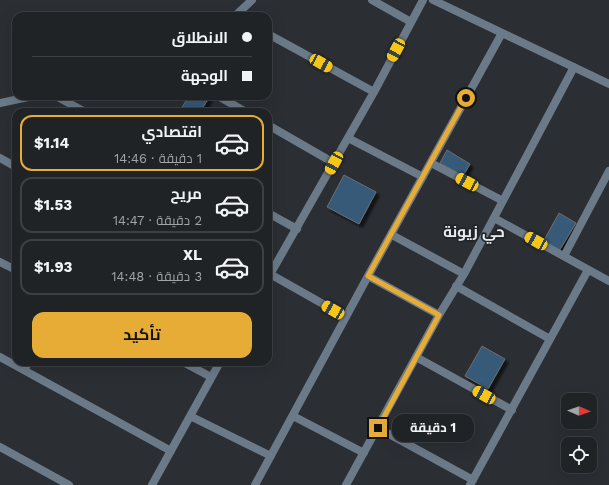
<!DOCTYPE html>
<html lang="ar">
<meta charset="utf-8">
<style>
:root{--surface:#202326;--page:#2d2f32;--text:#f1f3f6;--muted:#a2a4a7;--line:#3d4043;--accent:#e7ac36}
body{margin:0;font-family:"Work Sans",Cairo,sans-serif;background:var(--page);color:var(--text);direction:rtl;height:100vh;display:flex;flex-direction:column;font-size:15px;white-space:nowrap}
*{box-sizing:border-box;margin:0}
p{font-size:13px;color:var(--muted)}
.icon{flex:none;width:22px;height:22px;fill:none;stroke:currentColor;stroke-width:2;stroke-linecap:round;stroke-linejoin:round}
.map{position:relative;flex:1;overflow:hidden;direction:ltr}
.panel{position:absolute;left:12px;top:108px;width:260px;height:258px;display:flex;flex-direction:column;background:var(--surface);border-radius:12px;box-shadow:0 4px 16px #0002,0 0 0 1px var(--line);direction:rtl}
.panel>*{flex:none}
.hud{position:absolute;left:12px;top:12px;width:260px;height:88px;border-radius:12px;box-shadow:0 4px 16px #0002,0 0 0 1px var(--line);direction:rtl;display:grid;align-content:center;height:88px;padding:0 20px;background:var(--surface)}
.needle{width:26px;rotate:92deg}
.controls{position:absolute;left:561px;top:393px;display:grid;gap:8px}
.controls a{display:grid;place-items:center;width:36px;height:36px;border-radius:8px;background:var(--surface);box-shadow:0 4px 16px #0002,0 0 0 1px var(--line);font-size:20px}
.end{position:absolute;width:18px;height:18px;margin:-9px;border:5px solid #e7ac36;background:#111;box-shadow:0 0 0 2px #111}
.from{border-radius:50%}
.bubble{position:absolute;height:28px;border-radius:12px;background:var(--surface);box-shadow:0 4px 16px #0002,0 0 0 1px var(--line);font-size:13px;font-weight:700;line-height:28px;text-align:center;direction:rtl}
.car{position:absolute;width:12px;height:24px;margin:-12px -6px;border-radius:5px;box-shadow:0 0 3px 1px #0007;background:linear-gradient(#f5c518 24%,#345 0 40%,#f5c518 0 76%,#345 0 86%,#f5c518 0)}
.hud b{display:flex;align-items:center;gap:14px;height:38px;font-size:15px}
.hud b+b{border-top:1px solid var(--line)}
.hud i{width:10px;height:10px;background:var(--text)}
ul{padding:7px 0 0;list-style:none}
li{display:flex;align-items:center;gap:12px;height:56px;margin:0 8px 6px;padding:0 12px;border:2px solid var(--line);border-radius:12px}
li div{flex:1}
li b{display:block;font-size:15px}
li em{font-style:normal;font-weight:700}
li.selected{border-color:var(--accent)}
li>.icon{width:36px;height:36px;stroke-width:1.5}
.primary-button{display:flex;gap:8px;margin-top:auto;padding:8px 20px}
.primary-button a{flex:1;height:46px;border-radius:12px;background:var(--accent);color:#111;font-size:16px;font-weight:700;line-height:46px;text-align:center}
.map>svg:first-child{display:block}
.building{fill:#375a79;stroke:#6a6e73;filter:url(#shadow)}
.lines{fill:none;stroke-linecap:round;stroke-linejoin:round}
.minor{stroke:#6b7a89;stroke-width:8}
.route{stroke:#e7ac36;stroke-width:5}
.labels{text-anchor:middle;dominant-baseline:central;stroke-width:3.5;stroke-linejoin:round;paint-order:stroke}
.neighbourhood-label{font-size:15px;font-weight:bold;fill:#eaedef;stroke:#222529}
</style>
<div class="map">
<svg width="609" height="485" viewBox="0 0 609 485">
<defs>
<filter id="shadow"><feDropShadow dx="3.5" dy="3.5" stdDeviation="1" flood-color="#0009"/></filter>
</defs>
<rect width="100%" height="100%" fill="#2b2f33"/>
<path class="building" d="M189,96H206L209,98L200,112H179Z
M447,150L470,164L463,176L440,163Z
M344,175L376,192L359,224L327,207Z
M559,213L576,223L559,251L543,242Z
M482,346L505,359L488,389L465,376Z"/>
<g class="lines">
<path class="minor" d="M372,0L411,22
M433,0L609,84
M235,16L252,0
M268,34L374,92
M56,96L85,112
M218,96L246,112
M0,103L33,96
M268,125L334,163
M348,138L423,177
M0,158L16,167
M431,163L503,201
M268,213L297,229
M494,218L609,281
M392,235L464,274
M564,256L609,171
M0,262L16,270
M270,274L346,317
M368,276L439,315
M268,278L374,92L423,0
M456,286L550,339
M0,357L171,451
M416,357L512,410
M183,362L211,377
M24,370L29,362
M190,416L271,456
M293,416L364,453
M378,428L473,480
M0,447L69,485
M152,485L220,362
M255,485L368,276L502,33
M346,485L439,315L464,274L574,67
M470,485L588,270"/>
</g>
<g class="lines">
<path class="route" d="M378,428L439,315L368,276L466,98"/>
</g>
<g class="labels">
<g class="neighbourhood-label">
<text x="474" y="232">حي زيونة</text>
</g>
</g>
</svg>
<div class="controls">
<a><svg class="needle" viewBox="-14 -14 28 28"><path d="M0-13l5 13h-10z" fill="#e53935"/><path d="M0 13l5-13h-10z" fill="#a2a4a7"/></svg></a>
<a><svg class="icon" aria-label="locate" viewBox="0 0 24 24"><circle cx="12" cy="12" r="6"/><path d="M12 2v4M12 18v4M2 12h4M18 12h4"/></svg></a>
</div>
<i class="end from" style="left:466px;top:98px"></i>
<i class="end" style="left:378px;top:428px"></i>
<div class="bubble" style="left:392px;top:414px;width:82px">1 دقيقة</div>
<i class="car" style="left:396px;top:50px;rotate:208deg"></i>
<i class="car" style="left:321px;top:63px;rotate:119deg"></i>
<i class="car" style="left:334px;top:163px;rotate:209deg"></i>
<i class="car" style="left:467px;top:182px;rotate:298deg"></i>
<i class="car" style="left:536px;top:241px;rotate:299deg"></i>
<i class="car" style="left:333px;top:310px;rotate:300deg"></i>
<i class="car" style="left:484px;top:395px;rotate:299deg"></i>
<div class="hud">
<b><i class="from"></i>الانطلاق</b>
<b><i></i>الوجهة</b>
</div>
<section class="panel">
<ul>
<li class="selected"><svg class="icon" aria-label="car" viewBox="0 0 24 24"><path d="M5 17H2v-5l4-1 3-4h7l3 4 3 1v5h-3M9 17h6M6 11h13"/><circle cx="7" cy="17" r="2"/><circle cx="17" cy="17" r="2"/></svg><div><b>اقتصادي</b><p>1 دقيقة · 14:46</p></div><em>$1.14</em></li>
<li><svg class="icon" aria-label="car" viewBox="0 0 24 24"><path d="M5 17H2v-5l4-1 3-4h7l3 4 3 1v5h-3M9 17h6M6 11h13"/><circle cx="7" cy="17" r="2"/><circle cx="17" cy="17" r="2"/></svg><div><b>مريح</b><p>2 دقيقة · 14:47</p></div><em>$1.53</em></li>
<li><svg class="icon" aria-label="car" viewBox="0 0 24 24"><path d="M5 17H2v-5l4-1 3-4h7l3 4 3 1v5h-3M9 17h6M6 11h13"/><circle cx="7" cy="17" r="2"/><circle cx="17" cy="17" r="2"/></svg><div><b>XL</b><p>3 دقيقة · 14:48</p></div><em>$1.93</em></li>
</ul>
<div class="primary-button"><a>تأكيد</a></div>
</section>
</div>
